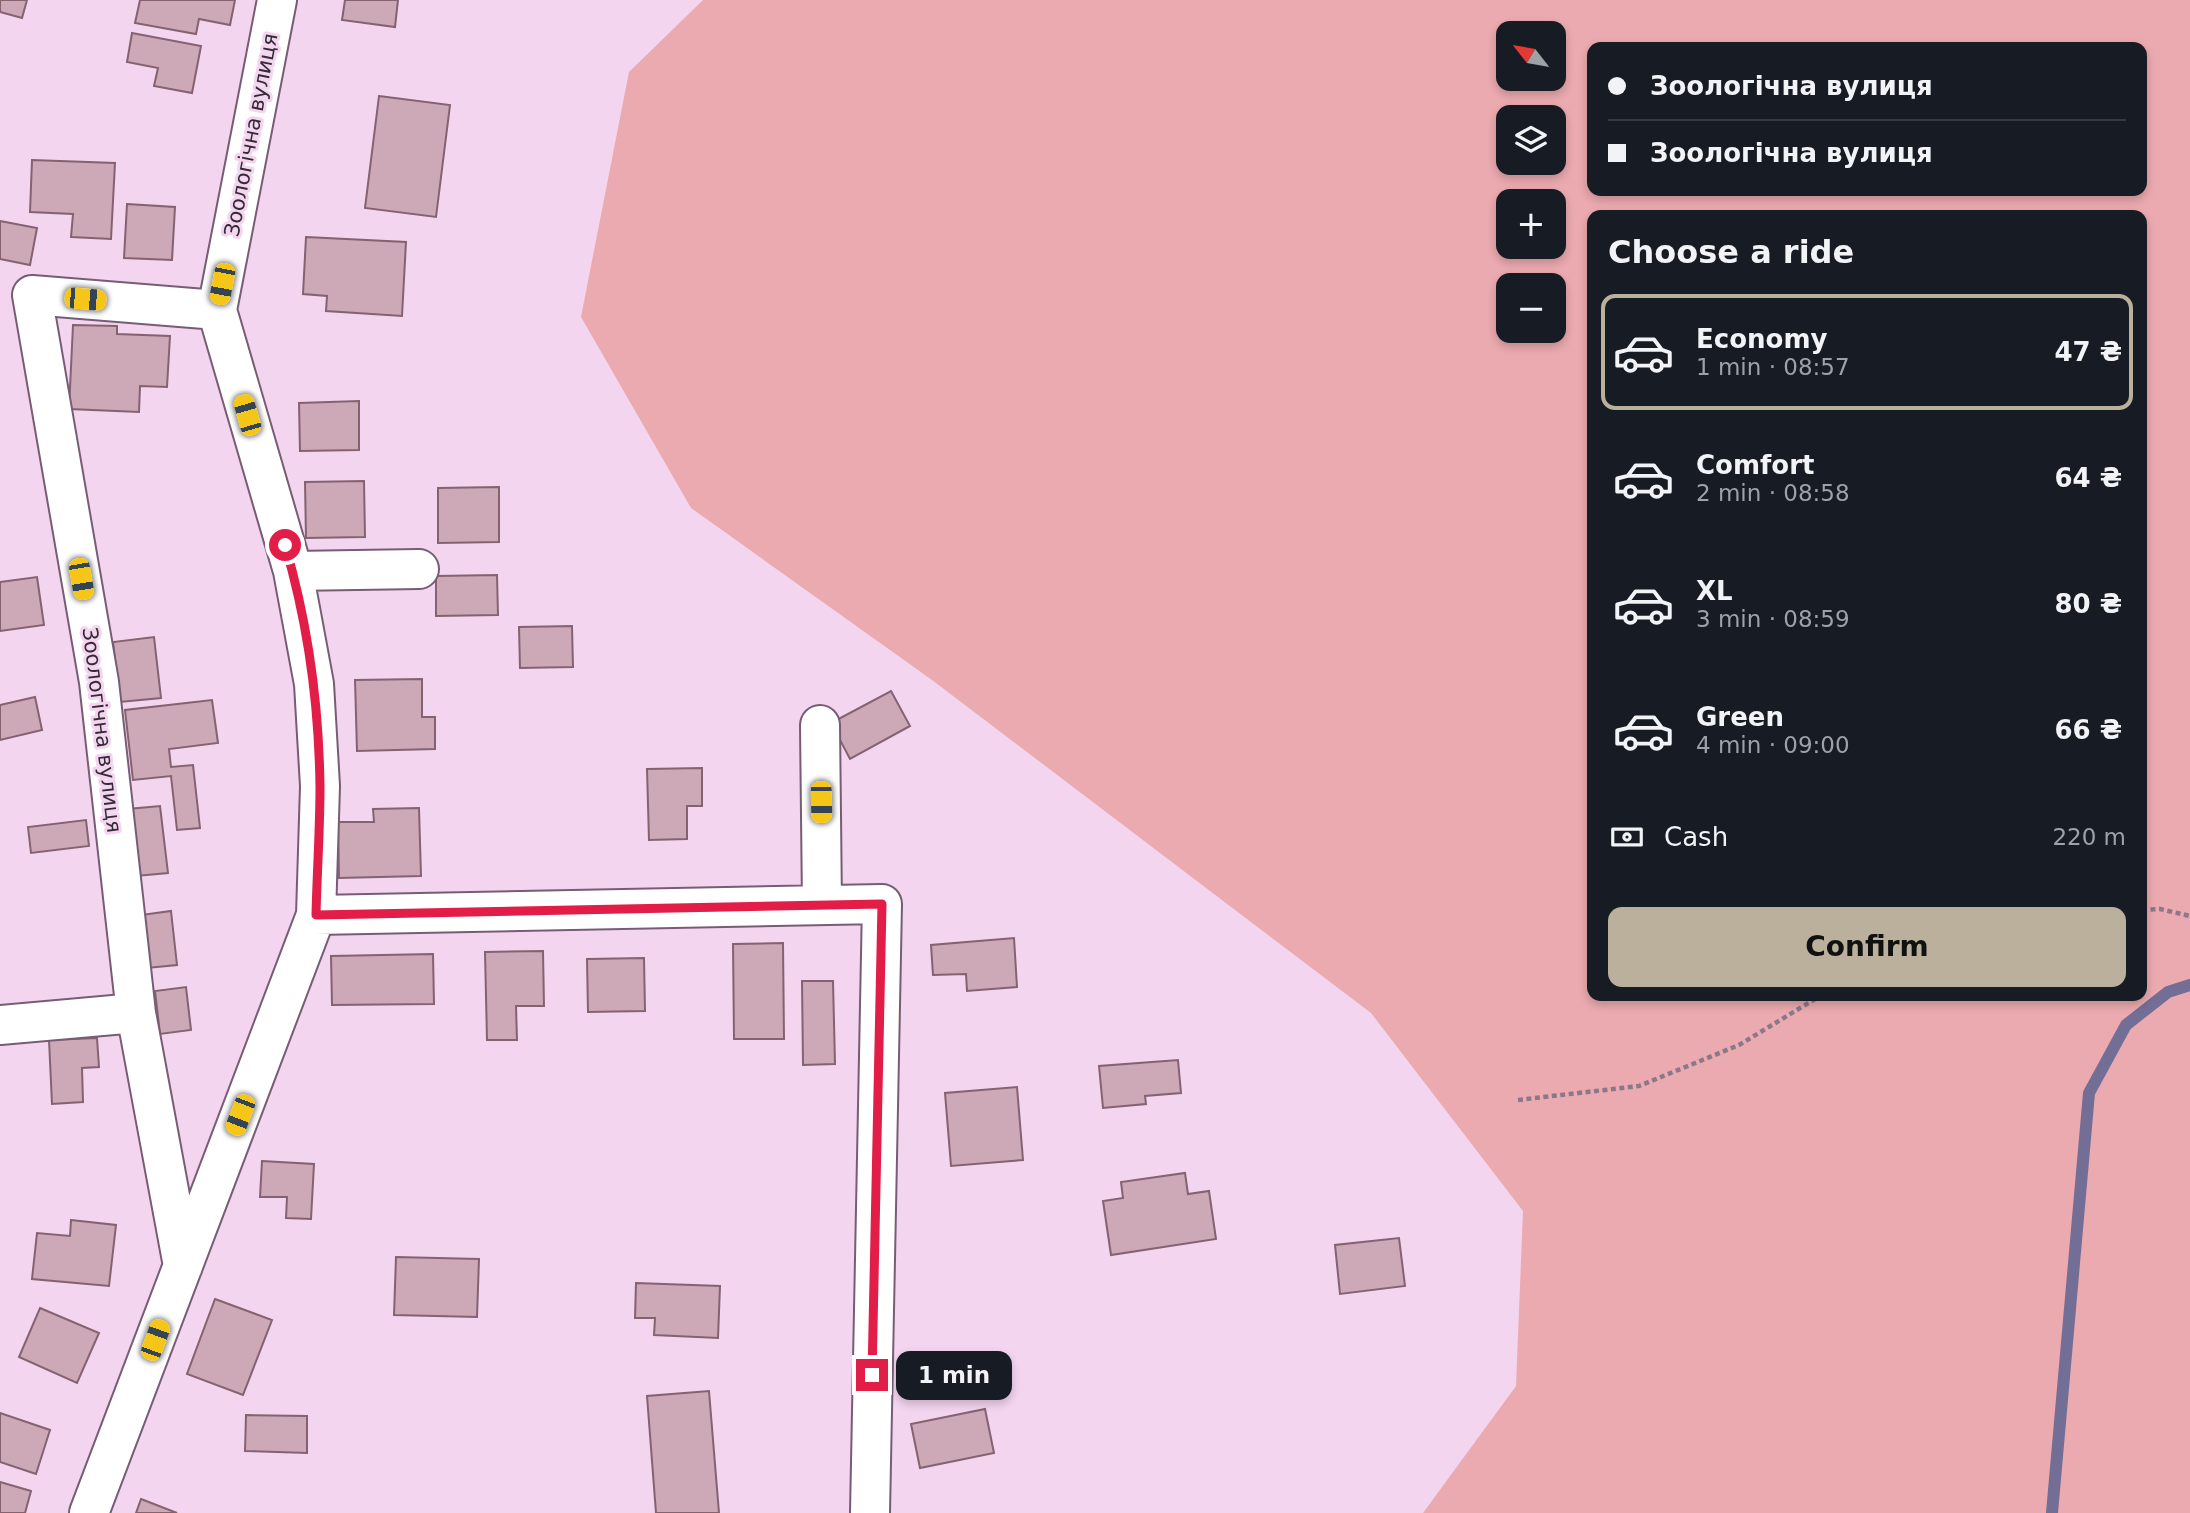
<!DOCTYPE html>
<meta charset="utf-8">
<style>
:root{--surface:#171b24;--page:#242831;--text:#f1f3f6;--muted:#9ea1a6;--line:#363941;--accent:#bbb09c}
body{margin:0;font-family:"DejaVu Sans",sans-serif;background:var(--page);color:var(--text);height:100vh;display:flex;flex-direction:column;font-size:26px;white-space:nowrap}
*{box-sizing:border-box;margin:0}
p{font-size:23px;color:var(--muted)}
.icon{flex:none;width:38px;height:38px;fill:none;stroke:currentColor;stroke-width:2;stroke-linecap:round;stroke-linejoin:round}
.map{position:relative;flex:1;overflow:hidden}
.sheet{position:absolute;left:1587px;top:210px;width:560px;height:791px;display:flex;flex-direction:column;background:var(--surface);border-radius:14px;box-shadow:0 4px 10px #0003}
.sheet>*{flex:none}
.banner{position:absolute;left:1587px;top:42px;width:560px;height:154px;border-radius:14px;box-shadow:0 4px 10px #0003;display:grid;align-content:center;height:154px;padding:0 21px;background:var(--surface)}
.needle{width:46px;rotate:301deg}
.controls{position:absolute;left:1496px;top:21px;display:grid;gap:14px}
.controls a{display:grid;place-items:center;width:70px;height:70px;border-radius:14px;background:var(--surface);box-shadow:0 4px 10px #0003;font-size:35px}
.end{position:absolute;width:32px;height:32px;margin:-16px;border:9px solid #e11d48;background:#fff;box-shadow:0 0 0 4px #fff}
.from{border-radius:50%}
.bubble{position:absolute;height:49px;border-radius:14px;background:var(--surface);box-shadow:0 4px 10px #0003;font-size:23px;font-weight:700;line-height:49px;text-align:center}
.car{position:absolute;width:21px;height:42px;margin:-21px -10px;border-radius:9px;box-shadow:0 0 5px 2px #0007;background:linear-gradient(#f5c518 24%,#345 0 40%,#f5c518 0 76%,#345 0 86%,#f5c518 0)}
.banner b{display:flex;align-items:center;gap:24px;height:66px;font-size:26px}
.banner b+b{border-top:2px solid var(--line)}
.banner i{width:18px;height:18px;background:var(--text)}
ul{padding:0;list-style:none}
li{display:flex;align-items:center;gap:21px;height:116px;margin:0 14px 10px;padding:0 7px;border:4px solid transparent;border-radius:14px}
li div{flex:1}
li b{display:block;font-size:26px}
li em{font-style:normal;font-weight:700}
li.active{border-color:var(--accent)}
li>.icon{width:63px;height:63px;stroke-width:1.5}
h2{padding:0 21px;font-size:32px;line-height:84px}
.pay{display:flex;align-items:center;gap:18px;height:77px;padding:0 21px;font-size:26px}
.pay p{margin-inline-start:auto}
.primary-button{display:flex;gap:14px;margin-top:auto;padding:14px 21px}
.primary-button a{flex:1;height:80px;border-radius:14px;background:var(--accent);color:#111;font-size:28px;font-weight:700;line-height:80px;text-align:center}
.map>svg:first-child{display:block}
.green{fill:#ebaaaf;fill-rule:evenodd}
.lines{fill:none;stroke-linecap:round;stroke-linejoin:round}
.stream{stroke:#736e96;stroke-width:12}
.building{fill:#cda8b7;stroke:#846270;stroke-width:2}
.minor-casing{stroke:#775d74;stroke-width:42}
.path{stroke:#8c788a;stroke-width:4.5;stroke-dasharray:5 3.5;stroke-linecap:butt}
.minor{stroke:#fff;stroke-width:38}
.route{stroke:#e11d48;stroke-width:9}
.labels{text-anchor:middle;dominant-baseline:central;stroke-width:6;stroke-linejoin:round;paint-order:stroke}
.street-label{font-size:21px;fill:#352a34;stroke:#f3d5f0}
</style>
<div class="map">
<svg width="2190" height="1513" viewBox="0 0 2190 1513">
<rect width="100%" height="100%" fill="#f3d5f0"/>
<path class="green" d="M703,0H2190V1513H1423L1516,1386L1523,1211L1371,1013L932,680L691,508L581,317L629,72ZM1508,33H1554V79H1508ZM1592,47H2142V191H1592ZM1508,117H1554V163H1508ZM1508,201H1554V247H1508ZM1592,215H2142V996H1592ZM1508,285H1554V331H1508Z"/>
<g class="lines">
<path class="stream" d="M2052,1513L2089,1093L2126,1025L2168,992L2190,985"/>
</g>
<path class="building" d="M0,0H27L22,18L0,12Z
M140,0H235L230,25L199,19L196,34L135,23Z
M345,0H398L395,27L342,20Z
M132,33L201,46L192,93L154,86L158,68L127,62Z
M379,96L450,105L436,217L365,208Z
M32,160L115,163L111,239L71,237L73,214L30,212Z
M127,204L175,207L172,260L124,258Z
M0,221L37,228L30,265L0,259Z
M306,237L406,242L402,316L326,311L327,296L303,294Z
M73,325L117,326V334L170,336L167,387L140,386L139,412L69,409Z
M359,401V450L300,451L299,403Z
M364,481L365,537L306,538L305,482Z
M499,487V542L438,543V488Z
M497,575L498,615L436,616V576Z
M37,577L44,625L0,631V582Z
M572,626L573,667L520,668L519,627Z
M154,637L161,698L120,702L113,642Z
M422,679V717H435V749L357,751L355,680Z
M891,691L910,726L850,759L831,723Z
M35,697L42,730L0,740V705Z
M212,700L218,743L169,749L171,767L193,765L200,828L177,830L171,776L133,780L125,710Z
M702,768V806H687V839L649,840L647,769Z
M160,806L168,873L136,876L128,809Z
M419,808L421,876L339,878L338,822H374L373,809Z
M86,820L89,846L31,853L28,827Z
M171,911L177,965L147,968L141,915Z
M1014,938L1017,987L967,991L966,974L933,975L931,945Z
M783,943L784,1039H734L733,944Z
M543,951L544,1006H516L517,1040H487L485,952Z
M433,954L434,1004L332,1005L331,956Z
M644,958L645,1011L588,1012L587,959Z
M802,981H833L835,1064L803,1065Z
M186,987L191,1030L160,1034L155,991Z
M97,1038L99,1067L82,1068L83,1102L52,1104L49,1040Z
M1178,1060L1181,1093L1145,1096L1146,1104L1103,1108L1099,1066Z
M1017,1087L1023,1160L951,1166L945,1093Z
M262,1161L314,1164L311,1219L286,1218L287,1197H260Z
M1185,1173L1188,1194L1209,1191L1216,1239L1111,1255L1103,1201L1123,1198L1121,1182Z
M71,1220L116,1225L109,1286L32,1279L37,1233L70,1236Z
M1399,1238L1405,1286L1340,1294L1335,1245Z
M396,1257L479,1259L477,1317L394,1315Z
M636,1283L720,1286L718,1338L654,1335L655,1318H635Z
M215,1299L272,1320L243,1395L187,1374Z
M40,1308L99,1333L77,1383L19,1357Z
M709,1391L719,1513H656L647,1396Z
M985,1409L994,1453L920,1468L911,1424Z
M0,1413L50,1430L36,1474L0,1462Z
M246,1415L307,1416V1453L245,1451Z
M0,1482L31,1491L25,1513H0Z
M141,1499L177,1513H136Z"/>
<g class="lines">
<defs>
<path id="minor" d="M293,571L419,569
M820,725L822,905
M316,915L882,904L870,1513
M0,1025L136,1013
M183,1266L136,1013L99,682L32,295L217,310
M89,1513L316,915L320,786L314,684L293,571L217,310L277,0"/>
</defs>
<use href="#minor" class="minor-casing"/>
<path class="path" d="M2142,910L2160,909L2190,916
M1518,1100L1639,1086L1739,1045L1820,996"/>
<use href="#minor" class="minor"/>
</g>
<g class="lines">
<path class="route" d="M285,545C308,623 319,707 320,787C320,830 317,872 316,915L882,904L872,1375"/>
</g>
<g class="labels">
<g class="street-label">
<text transform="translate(251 135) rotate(-79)">Зоологічна вулиця</text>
<text transform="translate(102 730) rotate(83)">Зоологічна вулиця</text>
</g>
</g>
</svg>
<div class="controls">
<a><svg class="needle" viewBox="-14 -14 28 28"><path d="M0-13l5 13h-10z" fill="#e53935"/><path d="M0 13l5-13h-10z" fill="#9ea1a6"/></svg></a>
<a><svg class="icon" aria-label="layers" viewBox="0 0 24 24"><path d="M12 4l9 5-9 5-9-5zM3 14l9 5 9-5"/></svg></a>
<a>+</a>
<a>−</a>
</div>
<i class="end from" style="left:285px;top:545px"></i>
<i class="end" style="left:872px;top:1375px"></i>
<div class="bubble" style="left:896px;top:1351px;width:116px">1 min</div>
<i class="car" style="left:222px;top:284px;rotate:191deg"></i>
<i class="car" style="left:85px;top:299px;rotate:95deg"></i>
<i class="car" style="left:247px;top:415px;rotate:344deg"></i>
<i class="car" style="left:81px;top:579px;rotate:170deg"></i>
<i class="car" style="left:821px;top:802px;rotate:179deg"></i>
<i class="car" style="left:240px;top:1115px;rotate:201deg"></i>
<i class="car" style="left:155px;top:1340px;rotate:20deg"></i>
<div class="banner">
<b><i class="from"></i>Зоологічна вулиця</b>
<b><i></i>Зоологічна вулиця</b>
</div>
<section class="sheet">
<h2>Choose a ride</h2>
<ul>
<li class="active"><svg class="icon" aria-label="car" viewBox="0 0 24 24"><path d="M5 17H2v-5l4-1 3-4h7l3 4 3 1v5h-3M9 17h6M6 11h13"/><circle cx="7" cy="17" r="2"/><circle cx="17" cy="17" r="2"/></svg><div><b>Economy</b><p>1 min · 08:57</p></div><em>47 ₴</em></li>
<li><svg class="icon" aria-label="car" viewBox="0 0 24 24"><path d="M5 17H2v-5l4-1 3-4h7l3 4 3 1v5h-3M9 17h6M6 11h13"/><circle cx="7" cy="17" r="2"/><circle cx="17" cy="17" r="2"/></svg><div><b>Comfort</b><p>2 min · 08:58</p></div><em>64 ₴</em></li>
<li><svg class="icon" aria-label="car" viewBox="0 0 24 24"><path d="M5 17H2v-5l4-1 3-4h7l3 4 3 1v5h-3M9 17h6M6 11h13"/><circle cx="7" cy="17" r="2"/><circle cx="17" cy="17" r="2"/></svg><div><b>XL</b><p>3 min · 08:59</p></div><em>80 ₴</em></li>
<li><svg class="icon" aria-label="car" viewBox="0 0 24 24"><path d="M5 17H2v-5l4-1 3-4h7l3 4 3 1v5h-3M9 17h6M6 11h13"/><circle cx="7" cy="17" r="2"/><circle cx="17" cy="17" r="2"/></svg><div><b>Green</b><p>4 min · 09:00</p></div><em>66 ₴</em></li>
</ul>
<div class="pay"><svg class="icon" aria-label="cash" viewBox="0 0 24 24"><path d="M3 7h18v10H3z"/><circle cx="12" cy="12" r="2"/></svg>Cash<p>220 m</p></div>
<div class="primary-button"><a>Confirm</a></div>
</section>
</div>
